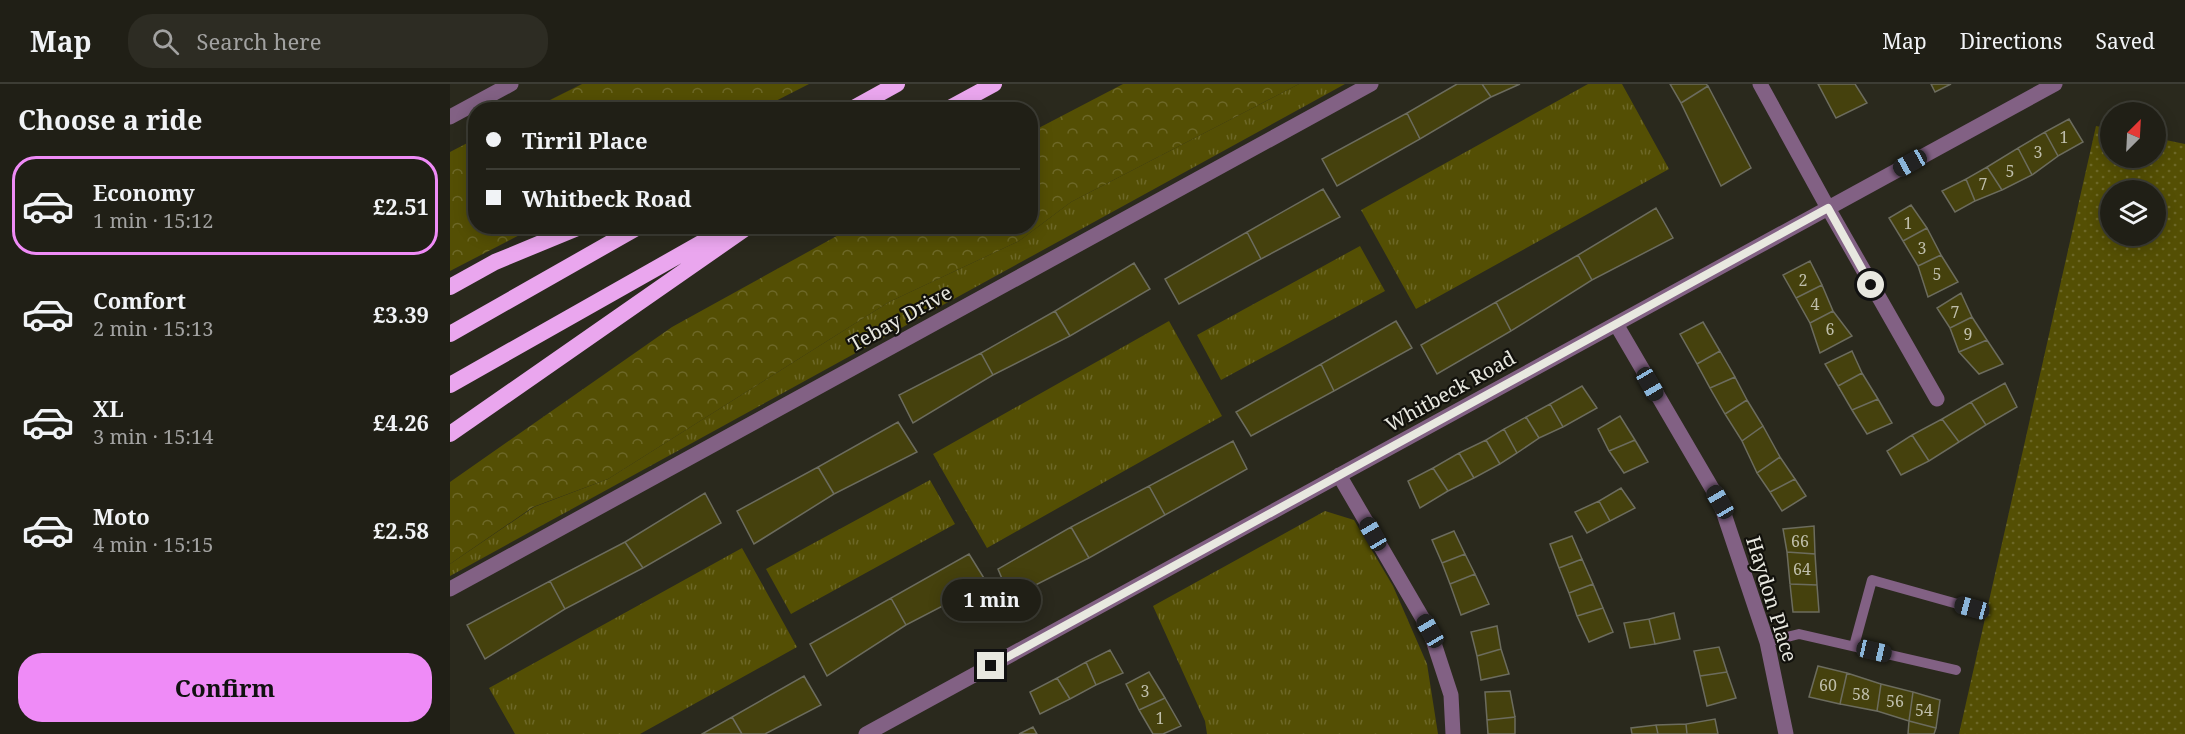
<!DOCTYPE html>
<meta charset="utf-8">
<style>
:root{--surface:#201f16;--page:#2d2c23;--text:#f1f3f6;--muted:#a2a2a1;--line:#3d3d35;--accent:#ef8bf7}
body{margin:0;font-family:"Noto Serif",serif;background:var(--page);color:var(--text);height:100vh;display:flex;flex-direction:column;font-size:22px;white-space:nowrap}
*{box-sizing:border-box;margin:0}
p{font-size:20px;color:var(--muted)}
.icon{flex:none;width:33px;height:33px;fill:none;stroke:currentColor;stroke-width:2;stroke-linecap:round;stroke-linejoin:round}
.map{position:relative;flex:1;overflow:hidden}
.panel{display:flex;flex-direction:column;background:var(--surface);width:450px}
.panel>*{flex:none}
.top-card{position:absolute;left:18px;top:18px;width:570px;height:132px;border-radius:24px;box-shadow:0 3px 15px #0003,0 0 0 2px var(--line);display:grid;align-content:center;height:132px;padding:0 18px;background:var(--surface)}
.needle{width:39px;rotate:24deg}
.buttons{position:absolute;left:1650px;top:18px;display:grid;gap:12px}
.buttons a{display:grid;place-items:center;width:66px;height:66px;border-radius:50%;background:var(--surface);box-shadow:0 3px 15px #0003,0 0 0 2px var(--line);font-size:30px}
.end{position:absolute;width:27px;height:27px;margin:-14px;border:8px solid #e8e8e0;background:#111;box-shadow:0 0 0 3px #111}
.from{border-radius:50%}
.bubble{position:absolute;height:42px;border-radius:21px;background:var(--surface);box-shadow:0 3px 15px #0003,0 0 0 2px var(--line);font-size:20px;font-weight:700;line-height:42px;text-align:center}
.car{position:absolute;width:18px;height:36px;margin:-18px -9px;border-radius:8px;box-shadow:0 0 4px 2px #0007;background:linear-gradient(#222 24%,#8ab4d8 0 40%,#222 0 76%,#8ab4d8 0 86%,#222 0)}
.top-card b{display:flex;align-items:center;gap:21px;height:57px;font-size:22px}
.top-card b+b{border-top:2px solid var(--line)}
.top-card i{width:15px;height:15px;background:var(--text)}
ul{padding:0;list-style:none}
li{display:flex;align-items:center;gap:18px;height:99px;margin:0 12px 9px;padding:0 6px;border:3px solid transparent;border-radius:24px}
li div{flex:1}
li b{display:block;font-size:22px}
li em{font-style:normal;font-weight:700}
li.selected{border-color:var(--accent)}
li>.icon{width:54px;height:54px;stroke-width:1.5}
h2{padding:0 18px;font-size:27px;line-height:72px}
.button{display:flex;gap:12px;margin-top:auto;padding:12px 18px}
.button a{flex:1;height:69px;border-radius:24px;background:var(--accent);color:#111;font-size:24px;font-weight:700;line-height:69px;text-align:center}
header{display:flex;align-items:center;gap:36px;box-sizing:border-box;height:84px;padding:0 30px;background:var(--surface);border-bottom:2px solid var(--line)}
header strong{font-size:28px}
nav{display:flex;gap:33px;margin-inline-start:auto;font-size:21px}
.search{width:420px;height:54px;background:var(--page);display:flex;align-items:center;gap:15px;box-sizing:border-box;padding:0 21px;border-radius:24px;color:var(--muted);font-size:22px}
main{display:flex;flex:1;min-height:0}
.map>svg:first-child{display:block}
.grass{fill:url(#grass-tufts)}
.forest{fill:url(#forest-crowns)}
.park{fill:url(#park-dots);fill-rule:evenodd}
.building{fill:#45410d;stroke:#6c6c5e;stroke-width:1.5}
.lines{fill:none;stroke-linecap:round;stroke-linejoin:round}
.service{stroke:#826184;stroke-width:10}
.minor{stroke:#826184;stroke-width:15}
.trunk{stroke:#eaa6ee;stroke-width:16}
.route{stroke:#e8e8e0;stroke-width:8}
.labels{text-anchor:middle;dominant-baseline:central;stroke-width:4.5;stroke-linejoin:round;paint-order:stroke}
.number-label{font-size:16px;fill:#bfbeab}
.street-label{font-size:20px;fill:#e8e8e0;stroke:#12110c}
</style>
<header>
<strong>Map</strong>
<div class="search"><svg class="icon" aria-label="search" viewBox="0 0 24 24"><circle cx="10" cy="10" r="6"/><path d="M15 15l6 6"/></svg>Search here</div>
<nav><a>Map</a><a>Directions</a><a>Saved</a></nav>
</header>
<main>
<section class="panel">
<h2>Choose a ride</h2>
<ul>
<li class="selected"><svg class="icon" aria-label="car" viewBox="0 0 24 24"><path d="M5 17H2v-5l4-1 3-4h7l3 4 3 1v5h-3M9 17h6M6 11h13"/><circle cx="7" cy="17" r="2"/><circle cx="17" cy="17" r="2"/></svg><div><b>Economy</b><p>1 min · 15:12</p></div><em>£2.51</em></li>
<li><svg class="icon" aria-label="car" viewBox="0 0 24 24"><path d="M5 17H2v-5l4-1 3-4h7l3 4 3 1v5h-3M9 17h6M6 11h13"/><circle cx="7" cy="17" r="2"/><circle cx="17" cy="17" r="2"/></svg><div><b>Comfort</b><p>2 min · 15:13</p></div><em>£3.39</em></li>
<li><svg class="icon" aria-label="car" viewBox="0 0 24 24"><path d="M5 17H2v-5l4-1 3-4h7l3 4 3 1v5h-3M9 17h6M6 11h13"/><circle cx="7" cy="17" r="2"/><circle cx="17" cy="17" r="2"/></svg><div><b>XL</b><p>3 min · 15:14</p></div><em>£4.26</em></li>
<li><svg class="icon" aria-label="car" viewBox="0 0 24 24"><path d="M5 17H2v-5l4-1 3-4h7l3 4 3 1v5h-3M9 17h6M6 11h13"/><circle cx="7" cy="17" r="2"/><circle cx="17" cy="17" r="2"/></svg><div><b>Moto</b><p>4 min · 15:15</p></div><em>£2.58</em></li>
</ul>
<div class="button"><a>Confirm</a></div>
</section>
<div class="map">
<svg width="1735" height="650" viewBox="0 0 1735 650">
<defs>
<pattern id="grass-tufts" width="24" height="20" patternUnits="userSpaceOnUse" patternTransform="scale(1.5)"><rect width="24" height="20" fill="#544f04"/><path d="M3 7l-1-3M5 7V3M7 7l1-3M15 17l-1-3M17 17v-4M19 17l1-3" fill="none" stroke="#6d6828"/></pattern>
<pattern id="forest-crowns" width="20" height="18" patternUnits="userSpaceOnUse" patternTransform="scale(1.5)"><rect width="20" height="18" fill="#544f04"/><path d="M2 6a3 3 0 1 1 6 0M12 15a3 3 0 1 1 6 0" fill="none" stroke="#6d6828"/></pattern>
<pattern id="park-dots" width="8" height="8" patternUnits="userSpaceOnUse" patternTransform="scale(1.5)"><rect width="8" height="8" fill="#544f04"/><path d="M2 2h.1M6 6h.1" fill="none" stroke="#6d6828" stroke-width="1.8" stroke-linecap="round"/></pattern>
</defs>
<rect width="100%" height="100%" fill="#2a291d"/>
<path class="grass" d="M849,0H895L0,492V480L84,423L158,395L439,218L569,157L621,118Z
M1138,0H1172L1219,85L966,225L911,126Z
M910,162L935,207L771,296L747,251Z
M719,237L772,332L537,464L483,370Z
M480,396L505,440L341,530L316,485Z
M875,427L904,436L943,502L977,580L988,650H757L755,637L703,522Z
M292,464L347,563L190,650H65L39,604Z"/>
<path class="forest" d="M132,0H359L310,25H82Z
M673,0H849L621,118L569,157L439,218L158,395L83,423L0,480V398L222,243L403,143L580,142L581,48Z
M25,55L26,142L85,143L0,187V68Z"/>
<path class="park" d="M1646,42L1660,45V74H1706V54L1735,60V650H1509ZM1660,106H1706V152H1660Z"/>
<path class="building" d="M1007,0H1032L1041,13L970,55L957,29Z
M1032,0H1070L1041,13Z
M1220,0H1256L1258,2L1231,19Z
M1368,0H1405L1417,19L1386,34Z
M1481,0H1501L1485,8Z
M1258,2L1301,84L1271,102L1231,19Z
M957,29L970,55L887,102L872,75Z
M1619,35L1633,58L1608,72L1595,48Z
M1595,48L1608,72L1582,91L1568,64Z
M1568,64L1582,91L1552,106L1537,83Z
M1537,83L1552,106L1525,117L1516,95Z
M1516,95L1525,117L1505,128L1492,107Z
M873,105L890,133L811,175L797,148Z
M1461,121L1477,144L1453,157L1439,134Z
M1206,124L1223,154L1142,196L1128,171Z
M1477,144L1491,171L1468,182L1453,157Z
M797,148L811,175L729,220L715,195Z
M1128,171L1142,196L1061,247L1046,218Z
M1491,171L1508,198L1478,213L1468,182Z
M1360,177L1372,201L1346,214L1333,191Z
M684,179L700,205L620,252L605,227Z
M1372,201L1383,227L1360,239L1346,214Z
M1511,209L1522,233L1500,244L1487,224Z
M1046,218L1061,247L987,290L971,261Z
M605,227L620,252L543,291L531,269Z
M1383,227L1402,252L1370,269L1360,239Z
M1522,233L1537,256L1509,268L1500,244Z
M946,237L962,264L884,307L871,280Z
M1253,238L1270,267L1247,280L1230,250Z
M1537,256L1553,280L1529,290L1509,268Z
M1270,267L1285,293L1260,304L1247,280Z
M1402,267L1412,289L1388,302L1375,280Z
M531,269L543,291L463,339L449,311Z
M871,280L884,307L801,352L786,328Z
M1412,289L1428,315L1402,326L1388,302Z
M1285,293L1297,316L1275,330L1260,304Z
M1555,299L1567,323L1536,341L1521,318Z
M1132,302L1147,324L1113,343L1100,320Z
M1428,315L1442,339L1417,350L1402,326Z
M1297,316L1313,342L1292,357L1275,330Z
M1521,318L1536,341L1509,358L1492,335Z
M1100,320L1113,343L1089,354L1076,333Z
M1170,332L1185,356L1159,367L1148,345Z
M1076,333L1089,354L1067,369L1054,345Z
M1492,335L1509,358L1479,377L1462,351Z
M448,338L467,368L384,410L368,383Z
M1313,342L1330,373L1307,389L1292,357Z
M1054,345L1067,369L1050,380L1036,356Z
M1462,351L1479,377L1451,391L1437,367Z
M1036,356L1050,380L1024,394L1009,369Z
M1185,356L1198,378L1174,389L1159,367Z
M783,357L797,385L715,431L699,402Z
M1009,369L1024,394L998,407L983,384Z
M1330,373L1345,395L1320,408L1307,389Z
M368,383L384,410L304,460L287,427Z
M983,384L998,407L970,424L958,397Z
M1345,395L1356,412L1332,427L1320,408Z
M699,402L715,431L639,474L621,443Z
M1171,404L1185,424L1160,437L1149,417Z
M255,409L271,439L193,484L175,458Z
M1149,417L1160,437L1137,449L1125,428Z
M1364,442L1365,470L1337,468L1333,445Z
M621,443L639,474L560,514L548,485Z
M1004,447L1015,470L992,479L982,456Z
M1122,452L1132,475L1109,484L1100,460Z
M175,458L193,484L115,525L100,497Z
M1337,468L1365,470L1367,501L1340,500Z
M519,470L537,499L456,541L441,514Z
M1015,470L1025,490L1000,500L992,479Z
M1132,475L1143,500L1119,509L1109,484Z
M1025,490L1039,520L1011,531L1000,500Z
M100,497L115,525L35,575L17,541Z
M1143,500L1153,524L1127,532L1119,509Z
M1340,500L1367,501L1369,528H1343Z
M441,514L456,541L377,592L360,560Z
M1153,524L1163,548L1139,558L1127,532Z
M1224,529L1230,555L1205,560L1199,535Z
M1199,535L1205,560L1180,564L1174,539Z
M1047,542L1051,565L1027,572L1021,548Z
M1269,563L1277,588L1250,592L1244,567Z
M1051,565L1059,590L1031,596L1027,572Z
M660,566L673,589L646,601L636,578Z
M636,578L646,601L620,615L607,594Z
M1368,582L1397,589L1390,620L1359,613Z
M699,588L715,614L689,626L676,600Z
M1277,588L1286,614L1257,622L1250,592Z
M1397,589L1431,600L1427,627L1390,620Z
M354,592L371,621L315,650H292L282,633Z
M607,594L620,615L590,630L580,608Z
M1431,600L1463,608L1459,637L1427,627Z
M1060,607L1065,633L1037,636L1035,608Z
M1463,608L1490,616L1486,644L1459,637Z
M715,614L731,642L713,650H703L689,626Z
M282,633L292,650H252Z
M1065,633V650H1038L1037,636Z
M1265,635L1268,650H1237L1236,640Z
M1459,637L1486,644L1484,650H1458Z
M1236,640L1237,650H1208L1206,641Z
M1206,641L1208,650H1182L1181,644Z
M583,643L587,650H569Z"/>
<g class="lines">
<path class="service" d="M1317,558L1349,550L1506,586
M1404,562L1422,496L1522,524"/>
<path class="minor" d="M1310,0L1378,124L1487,315
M0,33L61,0
M1166,240L1270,418L1317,558L1336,650
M889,391L980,547L1001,611L1003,650
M0,505L921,0
M416,650L1605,0"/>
<path class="trunk" d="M400,26L447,0
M496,26L544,0
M0,203L45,178L132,142
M0,250L190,142
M0,301L281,142
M0,350L299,142"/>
</g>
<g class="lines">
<path class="route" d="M541,582L1378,124L1421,201"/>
</g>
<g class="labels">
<g class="number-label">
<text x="1614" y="53">1</text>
<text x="1588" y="68">3</text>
<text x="1560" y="87">5</text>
<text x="1533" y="100">7</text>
<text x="1458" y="139">1</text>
<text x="1472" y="164">3</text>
<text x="1487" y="190">5</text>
<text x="1353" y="196">2</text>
<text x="1365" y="220">4</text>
<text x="1505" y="228">7</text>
<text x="1380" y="245">6</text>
<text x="1518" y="250">9</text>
<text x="1350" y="457">66</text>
<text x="1352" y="485">64</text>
<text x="1378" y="601">60</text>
<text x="695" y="607">3</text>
<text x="1411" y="610">58</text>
<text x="1445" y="617">56</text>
<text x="1474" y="626">54</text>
<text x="710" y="634">1</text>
</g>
<g class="street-label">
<text transform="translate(450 234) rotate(-29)">Tebay Drive</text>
<text transform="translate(1000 307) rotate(-29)">Whitbeck Road</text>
<text transform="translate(1322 515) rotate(73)">Haydon Place</text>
</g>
</g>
</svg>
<div class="buttons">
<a><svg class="needle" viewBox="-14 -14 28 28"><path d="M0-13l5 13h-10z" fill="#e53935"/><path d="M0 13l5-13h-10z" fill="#a2a2a1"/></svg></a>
<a><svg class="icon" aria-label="layers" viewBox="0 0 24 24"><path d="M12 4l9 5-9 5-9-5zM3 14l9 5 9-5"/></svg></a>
</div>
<i class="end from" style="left:1421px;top:201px"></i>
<i class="end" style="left:541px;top:582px"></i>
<div class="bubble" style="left:492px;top:495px;width:99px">1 min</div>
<i class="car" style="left:1460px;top:79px;rotate:241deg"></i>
<i class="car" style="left:1200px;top:300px;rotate:150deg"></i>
<i class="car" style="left:1270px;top:418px;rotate:330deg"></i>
<i class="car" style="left:923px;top:450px;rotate:330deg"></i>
<i class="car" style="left:1522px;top:524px;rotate:285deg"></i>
<i class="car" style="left:980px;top:547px;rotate:330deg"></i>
<i class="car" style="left:1424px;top:567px;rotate:103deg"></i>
<div class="top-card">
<b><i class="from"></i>Tirril Place</b>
<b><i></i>Whitbeck Road</b>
</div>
</div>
</main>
